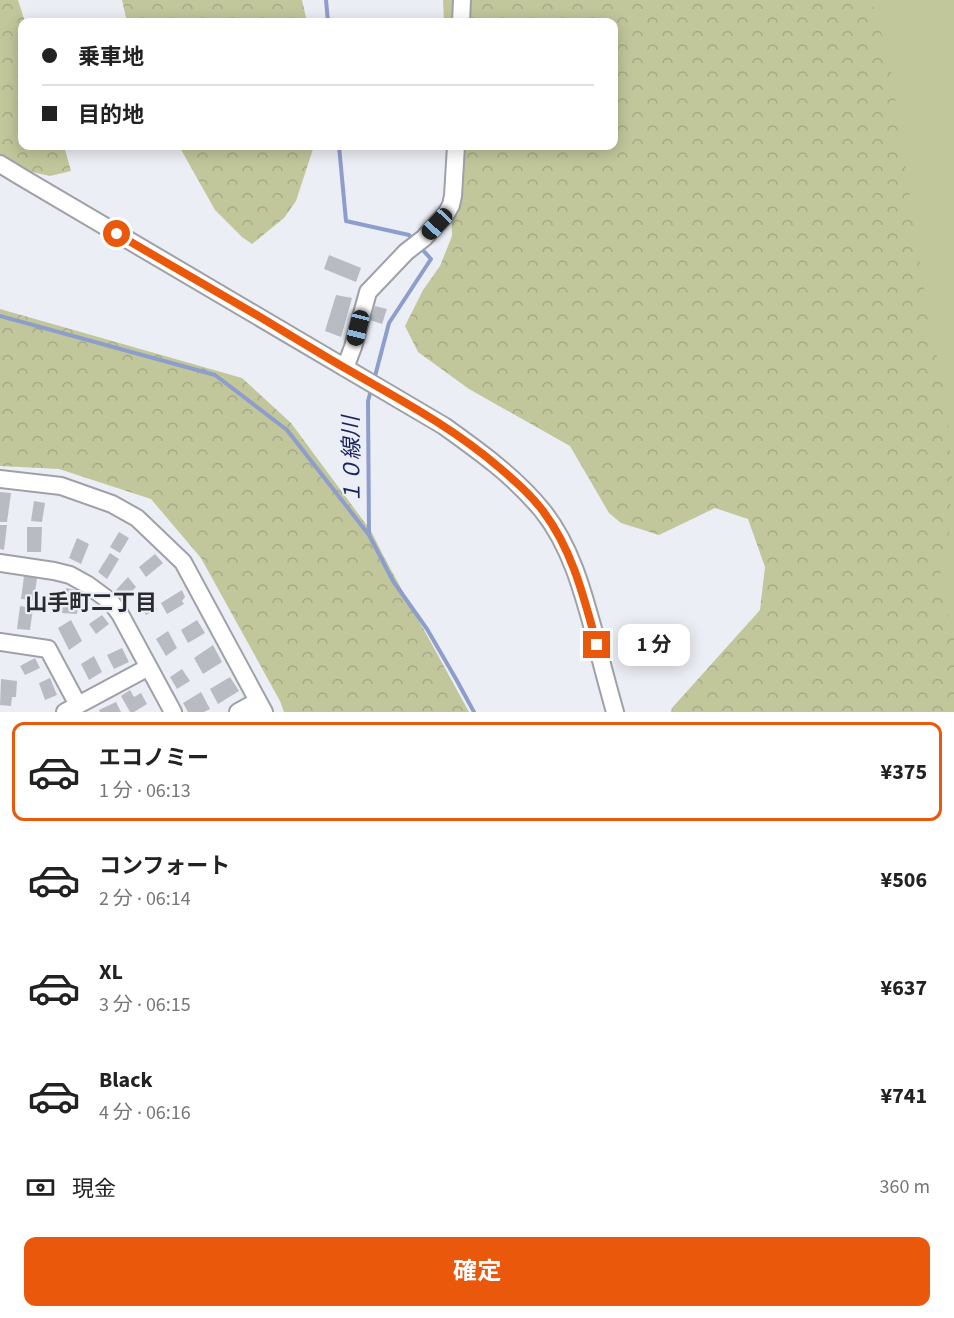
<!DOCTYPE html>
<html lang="ja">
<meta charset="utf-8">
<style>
:root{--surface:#fff;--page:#f6f6f6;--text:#222;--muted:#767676;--line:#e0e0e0;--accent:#ea580c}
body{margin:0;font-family:"Source Sans 3","Noto Sans JP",sans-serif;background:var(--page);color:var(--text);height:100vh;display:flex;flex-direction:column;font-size:22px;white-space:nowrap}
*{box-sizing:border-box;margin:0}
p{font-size:20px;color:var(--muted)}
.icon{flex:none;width:33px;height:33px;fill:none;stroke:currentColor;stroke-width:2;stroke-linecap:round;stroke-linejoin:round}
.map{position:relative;height:712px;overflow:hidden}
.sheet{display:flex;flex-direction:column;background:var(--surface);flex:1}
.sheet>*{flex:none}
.hud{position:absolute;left:18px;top:18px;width:600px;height:132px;border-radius:12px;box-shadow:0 3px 15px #0003;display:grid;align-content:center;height:132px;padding:0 24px;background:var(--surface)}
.end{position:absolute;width:27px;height:27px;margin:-14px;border:8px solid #ea580c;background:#fff;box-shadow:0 0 0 3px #fff}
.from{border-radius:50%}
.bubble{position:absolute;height:42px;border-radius:12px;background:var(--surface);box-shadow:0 3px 15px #0003;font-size:20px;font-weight:700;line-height:42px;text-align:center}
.car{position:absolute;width:18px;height:36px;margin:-18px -9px;border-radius:8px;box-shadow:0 0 4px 2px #0007;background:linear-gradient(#222 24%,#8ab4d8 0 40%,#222 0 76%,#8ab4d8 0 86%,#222 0)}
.hud b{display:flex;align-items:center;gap:21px;height:57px;font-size:22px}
.hud b+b{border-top:2px solid var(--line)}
.hud i{width:15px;height:15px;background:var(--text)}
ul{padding:10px 0 0;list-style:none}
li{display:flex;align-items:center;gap:18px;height:99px;margin:0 12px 9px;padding:0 12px;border:3px solid transparent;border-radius:12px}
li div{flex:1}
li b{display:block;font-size:22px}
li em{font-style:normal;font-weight:700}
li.selected{border-color:var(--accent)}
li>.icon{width:54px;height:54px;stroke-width:1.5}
.pay{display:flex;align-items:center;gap:15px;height:66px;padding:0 24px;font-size:22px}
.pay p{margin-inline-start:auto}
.action{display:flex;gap:12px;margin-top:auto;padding:12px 24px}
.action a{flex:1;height:69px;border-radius:12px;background:var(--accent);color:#fff;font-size:24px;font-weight:700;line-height:69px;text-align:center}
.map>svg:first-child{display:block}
.grass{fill:#c1c69b}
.forest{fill:url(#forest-crowns)}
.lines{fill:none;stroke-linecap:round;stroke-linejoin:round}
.stream{stroke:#8e9ecc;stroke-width:4}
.building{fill:#b9bbc2}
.minor-casing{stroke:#9fa1a8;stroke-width:20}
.minor{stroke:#fff;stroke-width:16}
.route{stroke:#ea580c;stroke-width:8}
.labels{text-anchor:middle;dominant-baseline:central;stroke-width:4.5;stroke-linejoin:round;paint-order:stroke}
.water-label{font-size:22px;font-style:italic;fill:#19245c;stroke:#eceef5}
.neighbourhood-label{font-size:22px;font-weight:bold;fill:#292b30;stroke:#eceef5}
</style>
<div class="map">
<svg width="954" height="712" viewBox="0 0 954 712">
<defs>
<pattern id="forest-crowns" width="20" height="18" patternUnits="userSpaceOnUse" patternTransform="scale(1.5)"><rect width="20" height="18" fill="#c1c69b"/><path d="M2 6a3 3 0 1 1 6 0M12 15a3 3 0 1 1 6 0" fill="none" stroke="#a6aa86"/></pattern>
</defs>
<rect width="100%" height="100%" fill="#eceef5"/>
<path class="grass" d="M763,0H954V712Z"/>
<path class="forest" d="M0,0H18L25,22H22V146H64L71,171L50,176L0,165Z
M122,0H302L307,22H127Z
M443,0H871L889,57L930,329L948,401V422L953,498L948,512L952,519L940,575L949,620L954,631V712H671L672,708L760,610L765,567L748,519L715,508L659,535L621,523L609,513L570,446L469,389L418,352L405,326L423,290L440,266L452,236L450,146H614V22H444Z
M179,146H314L296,201L284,218L252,244L242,237L215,210Z
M0,309L242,378L291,423L371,531L384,557L469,712H284L280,701L201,558L151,499L59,469L0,466Z"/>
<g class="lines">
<path class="stream" d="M326,0L328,22
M339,146L346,221L409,235L413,240
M0,316L215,375L287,430L369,535
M374,380L389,323L431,259L420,247
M371,390L368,401L369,535L393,581L427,629L456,679L474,712"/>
</g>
<path class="building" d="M329,255L361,268L356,282L324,269Z
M336,295L352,298L341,337L325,331Z
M375,306L387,309L382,324L370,320Z
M0,492L11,493L7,522H0Z
M34,501L45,503L42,522L31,521Z
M0,525H7L4,550L0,549Z
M27,527H42L41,552H27Z
M119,532L129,538L120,553L110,547Z
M77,538L89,544L81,564L69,558Z
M110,553L119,559L107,579L98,572Z
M155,554L163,563L146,577L139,567Z
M24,576L37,578L34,600L21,599Z
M128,577L136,587L124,599L116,590Z
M66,588L80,591L77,614L62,613Z
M182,590L185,597L182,601L184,604L167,614L161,603Z
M147,592L157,609L146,615L136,599Z
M20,606L33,608L30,630L17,629Z
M102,615L109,624L96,634L89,624Z
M71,620L82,641L69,650L58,628Z
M197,620L205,633L188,643L181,630Z
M168,631L177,648L166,656L156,639Z
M213,645L222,662L203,674L194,658Z
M122,648L129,662L114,669L107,655Z
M94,656L102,672L89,680L81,664Z
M35,658L40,668L25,675L20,666Z
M182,669L190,681L177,689L170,677Z
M230,677L239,691L218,704L210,689Z
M50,678L57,695L45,700L39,683Z
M1,679L17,681L16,697H12L11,706L0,705Z
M130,690L134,697L141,693L147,704L134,712H130L121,696Z
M201,692L210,709L204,712H188L183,703Z
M116,702L121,712H100L99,710Z"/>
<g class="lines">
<defs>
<path id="minor" d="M461,22L462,0
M0,164L23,178L444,426C479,451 514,476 542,510C571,546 583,592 595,636C601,662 608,687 615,712
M345,368L353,347L368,292L406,252L424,238L446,214L451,205L453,196L456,146
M0,479L61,486L112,504L137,518L183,562L264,712
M0,563L54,571L70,575L88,585L111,602L120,614L173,712
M0,642L48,649L78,705
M65,712L147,668
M238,712L258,701"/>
</defs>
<use href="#minor" class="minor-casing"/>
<use href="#minor" class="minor"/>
</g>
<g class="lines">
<path class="route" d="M117,234C163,261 209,287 255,314C285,332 314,350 345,368C399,399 454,428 501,469C516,482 531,495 543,511C573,551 584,598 597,645"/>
</g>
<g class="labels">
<g class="water-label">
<text transform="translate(352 460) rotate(-91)">１０線川</text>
</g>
<g class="neighbourhood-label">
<text x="91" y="603">山手町二丁目</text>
</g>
</g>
</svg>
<i class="end from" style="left:117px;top:234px"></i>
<i class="end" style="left:597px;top:645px"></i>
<div class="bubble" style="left:618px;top:624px;width:72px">1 分</div>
<i class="car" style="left:437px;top:224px;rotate:223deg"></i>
<i class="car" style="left:358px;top:328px;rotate:194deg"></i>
<div class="hud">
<b><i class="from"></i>乗車地</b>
<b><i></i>目的地</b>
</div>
</div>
<section class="sheet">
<ul>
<li class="selected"><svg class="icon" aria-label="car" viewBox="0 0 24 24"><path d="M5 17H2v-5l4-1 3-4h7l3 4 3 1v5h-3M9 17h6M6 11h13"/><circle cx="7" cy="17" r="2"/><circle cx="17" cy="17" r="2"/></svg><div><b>エコノミー</b><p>1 分 · 06:13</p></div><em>¥375</em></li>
<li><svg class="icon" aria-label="car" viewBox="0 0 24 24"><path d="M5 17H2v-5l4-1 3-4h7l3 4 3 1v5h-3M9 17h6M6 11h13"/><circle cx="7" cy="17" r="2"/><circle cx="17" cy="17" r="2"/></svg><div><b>コンフォート</b><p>2 分 · 06:14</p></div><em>¥506</em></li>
<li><svg class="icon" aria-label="car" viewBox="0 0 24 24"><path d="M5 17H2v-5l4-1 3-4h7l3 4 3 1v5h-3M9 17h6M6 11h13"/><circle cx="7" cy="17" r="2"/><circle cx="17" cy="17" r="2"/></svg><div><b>XL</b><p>3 分 · 06:15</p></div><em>¥637</em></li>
<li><svg class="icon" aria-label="car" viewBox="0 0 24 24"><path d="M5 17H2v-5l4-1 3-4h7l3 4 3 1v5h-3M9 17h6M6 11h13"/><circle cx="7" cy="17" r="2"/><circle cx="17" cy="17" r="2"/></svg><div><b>Black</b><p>4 分 · 06:16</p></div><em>¥741</em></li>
</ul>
<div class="pay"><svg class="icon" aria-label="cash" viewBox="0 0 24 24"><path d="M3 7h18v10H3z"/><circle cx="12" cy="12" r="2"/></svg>現金<p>360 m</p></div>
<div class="action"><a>確定</a></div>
</section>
